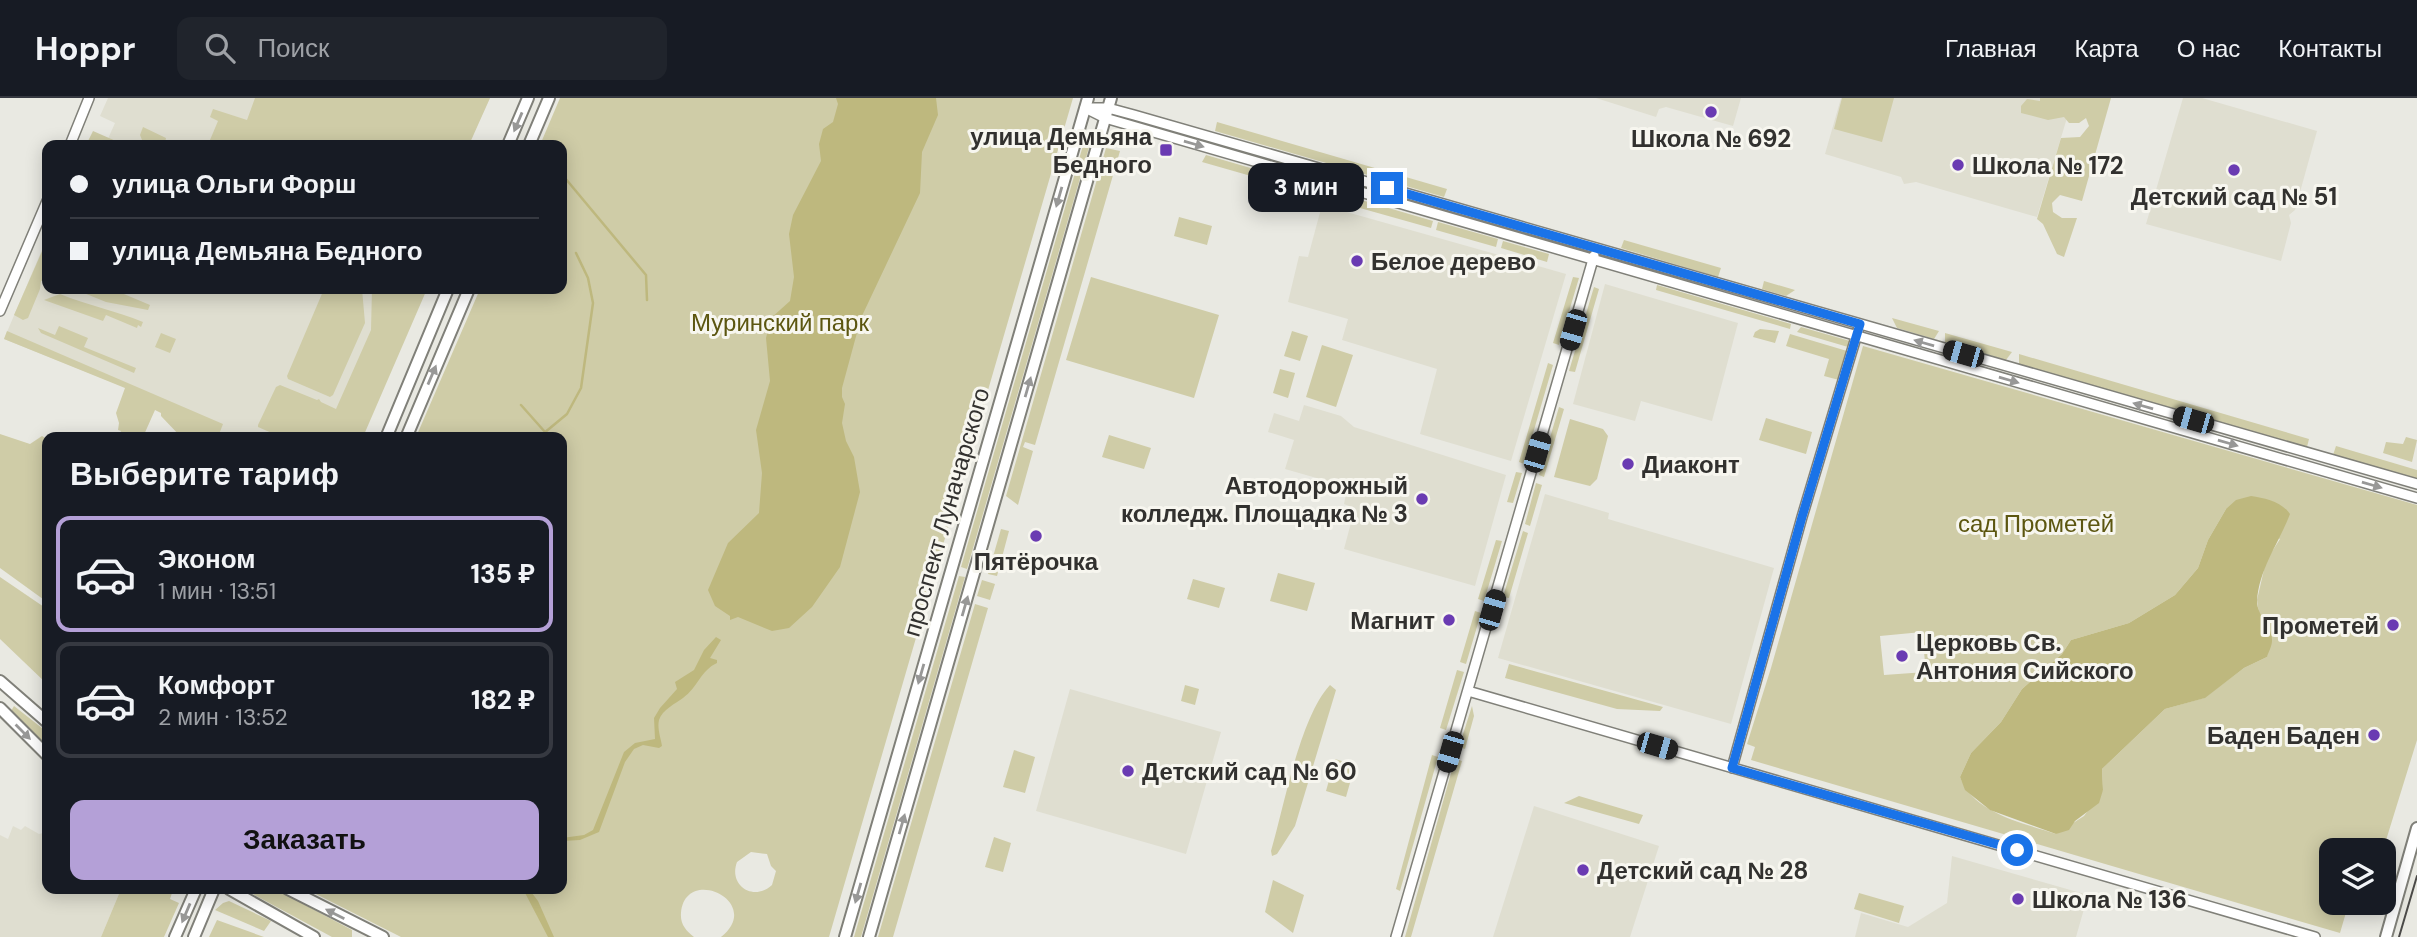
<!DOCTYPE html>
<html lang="ru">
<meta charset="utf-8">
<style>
:root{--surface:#171b24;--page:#20242c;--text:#f1f3f6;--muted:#9ea1a6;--line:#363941;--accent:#b4a0d7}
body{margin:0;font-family:"DM Sans",sans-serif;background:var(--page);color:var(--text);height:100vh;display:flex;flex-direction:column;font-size:26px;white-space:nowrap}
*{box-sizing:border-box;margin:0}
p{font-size:23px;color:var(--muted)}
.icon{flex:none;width:38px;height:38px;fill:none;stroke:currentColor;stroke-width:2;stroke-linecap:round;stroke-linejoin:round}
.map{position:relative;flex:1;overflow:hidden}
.sheet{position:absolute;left:42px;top:334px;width:525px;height:462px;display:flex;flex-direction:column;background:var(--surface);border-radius:14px;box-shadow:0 4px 18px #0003}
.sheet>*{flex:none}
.top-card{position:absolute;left:42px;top:42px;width:525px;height:154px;border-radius:14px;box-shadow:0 4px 18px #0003;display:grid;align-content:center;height:154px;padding:0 28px;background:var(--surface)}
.buttons{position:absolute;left:2319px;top:740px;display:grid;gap:14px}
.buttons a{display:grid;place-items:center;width:77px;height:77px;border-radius:14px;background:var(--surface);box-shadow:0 4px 18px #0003;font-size:35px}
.end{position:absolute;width:32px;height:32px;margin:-16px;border:9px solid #1a73e8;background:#fff;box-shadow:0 0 0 4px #fff}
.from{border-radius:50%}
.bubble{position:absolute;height:49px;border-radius:14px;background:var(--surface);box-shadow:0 4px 18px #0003;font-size:23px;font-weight:800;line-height:49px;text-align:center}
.car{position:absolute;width:21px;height:42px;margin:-21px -10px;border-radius:9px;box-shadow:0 0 5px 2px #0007;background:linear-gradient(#222 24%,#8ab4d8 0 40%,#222 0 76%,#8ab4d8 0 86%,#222 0)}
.top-card b{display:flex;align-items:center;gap:24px;height:66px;font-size:26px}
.top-card b+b{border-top:2px solid var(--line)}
.top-card i{width:18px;height:18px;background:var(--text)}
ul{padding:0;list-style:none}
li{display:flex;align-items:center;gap:21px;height:116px;margin:0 14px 10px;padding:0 14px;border:4px solid var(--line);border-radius:14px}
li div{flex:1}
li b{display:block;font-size:26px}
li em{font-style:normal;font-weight:800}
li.on{border-color:var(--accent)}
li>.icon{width:63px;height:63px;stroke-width:1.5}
h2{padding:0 28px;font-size:32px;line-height:84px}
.cta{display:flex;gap:14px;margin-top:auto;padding:14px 28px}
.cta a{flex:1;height:80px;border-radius:14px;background:var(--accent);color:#111;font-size:28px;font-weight:800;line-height:80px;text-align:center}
header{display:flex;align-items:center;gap:42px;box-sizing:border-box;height:98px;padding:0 35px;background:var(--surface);border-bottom:2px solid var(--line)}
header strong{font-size:33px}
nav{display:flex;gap:38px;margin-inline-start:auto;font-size:24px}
.search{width:490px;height:63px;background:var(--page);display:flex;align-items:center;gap:18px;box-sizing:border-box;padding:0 24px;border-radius:14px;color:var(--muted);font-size:26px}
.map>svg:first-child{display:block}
.built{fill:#dfded0}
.green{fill:#cfcca7;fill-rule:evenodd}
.water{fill:#beb87e}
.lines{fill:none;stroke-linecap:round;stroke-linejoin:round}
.stream{stroke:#beb87e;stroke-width:2.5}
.minor-casing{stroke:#808079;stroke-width:12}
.major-casing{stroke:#808079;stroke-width:14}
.minor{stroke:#fff;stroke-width:9}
.major{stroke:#fff;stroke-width:10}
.tram{stroke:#4b4a48;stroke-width:2}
.oneway{fill:#989897}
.route{stroke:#1a73e8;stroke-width:9}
.poi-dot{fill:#6a3bb2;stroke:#f7f6ef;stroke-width:2.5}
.labels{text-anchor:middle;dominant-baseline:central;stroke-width:6;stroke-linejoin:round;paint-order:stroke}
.poi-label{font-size:24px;font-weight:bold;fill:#32312f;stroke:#f7f6ef;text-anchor:start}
.park-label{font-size:24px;fill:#5c5610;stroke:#f7f6ef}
.street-label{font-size:24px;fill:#32312f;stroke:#f7f6ef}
</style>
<header>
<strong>Hoppr</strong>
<div class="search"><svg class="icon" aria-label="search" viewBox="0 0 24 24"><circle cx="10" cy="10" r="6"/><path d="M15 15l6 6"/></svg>Поиск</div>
<nav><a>Главная</a><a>Карта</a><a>О нас</a><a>Контакты</a></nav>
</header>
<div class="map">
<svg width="2417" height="839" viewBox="0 0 2417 839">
<rect width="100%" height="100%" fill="#e9e9e2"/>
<path class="built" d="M108,0H490L468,47H87L107,43L115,25L100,18Z
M1596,0H1741L1733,28L1666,9L1659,11L1656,19Z
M1841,0H2073L2037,119L1916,84L1904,86L1901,79L1825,56Z
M2183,0H2202L2317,33L2295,112L2289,117L2291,125L2281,163L2146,126Z
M1322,107L1566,176L1511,363L1420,336L1437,271L1342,242L1348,221L1288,204L1299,158L1308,159Z
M47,140V191H405L341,339H199L159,303L4,241Z
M1605,186L1738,225L1712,323L1641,303L1635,323L1573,306Z
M1304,307L1341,318L1354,329L1506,377L1475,488L1344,451L1352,421L1349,408L1344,406L1346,396L1319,389L1320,381L1285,371L1294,342L1268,334L1274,315L1299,323Z
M1545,396L1609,415L1608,421L1774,470L1731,626L1498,560Z
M1070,591L1221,634L1186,756L1036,713Z
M1534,708L1659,748L1630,839H1493Z
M13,728L21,732L25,728L39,736L47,734V791H121L101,839H0V737L8,741Z
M1952,758L2088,797L2076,839H1855L1861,815L1908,829L1947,805Z"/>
<path class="green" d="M255,0H490L469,47H224L210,42L218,23L210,19L213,11L247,22Z
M560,0H1073L829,839H721C765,804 685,766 681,815C680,826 686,833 694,839H401L306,791H562V340L416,339L480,191H562V47H540ZM751,754L767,756L771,768L776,773L772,787C754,804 728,788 737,764Z
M1842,0H1894L1882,44L1834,31Z
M2040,0H2111L2082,103L2060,97L2052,105L2053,114L2062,120H2077L2064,159L2057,156L2043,126L2037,121L2061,40L2080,39L2089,28L2086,20L2079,25H2069L2064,19L2048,22L2021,15V8L2027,1L2040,3Z
M1217,24L1447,91L1444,99L1215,33Z
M143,29L166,40L165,45L157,47L142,42L140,37Z
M93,33L125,47H86Z
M1084,44L1090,46L967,471L961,469Z
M1106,50L1120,53L1035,347L1025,344L1023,349L1033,353L1018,407L1006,398Z
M1206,57L1285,80L1283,87L1202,64Z
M1334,94L1433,123L1431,130L1328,101Z
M1179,119L1212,128L1207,147L1174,138Z
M1438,124L1498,141L1496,149L1436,132Z
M47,142V182L41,183L40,191L28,220L23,222L14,217Z
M1624,142L1721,170L1718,179L1621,150Z
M1503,143L1549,156L1547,164L1501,150Z
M1091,179L1219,217L1194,300L1066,262Z
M1573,179L1579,180L1559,247L1553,245Z
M1764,183L1795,192L1786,198L1762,191Z
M1657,187L1791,226L1790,231L1656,192Z
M1594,189L1599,191L1575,274L1569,273Z
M74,191H112L150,207L148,212L106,204Z
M324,191H332L343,195L346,191H362L365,225L333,297L330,299L288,281L287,278Z
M372,191H427L363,339H294L295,337L292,335L289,339H281L258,329V327L276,289L280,287L317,302L319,301L321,304L336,311L371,232Z
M60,196C87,207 116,213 143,224L141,229L138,227L137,230L106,217L103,223L44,202Z
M1892,220L1939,233L1934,241L1897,230Z
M59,228L88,240L84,249L136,270L134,275L41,235L38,230L55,237Z
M1801,229L1850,243L1848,249L1797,234Z
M1760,231L1779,233L1775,245L1753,239L1755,234Z
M7,233L223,326L218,339H181L161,318V315L155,312L143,339H118L121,333L118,332L119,325L116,315L125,290L4,241Z
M1292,233L1308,238L1300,263L1284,258Z
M161,235L176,241L170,255L155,249Z
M1945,235L2012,254L2006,262L1945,244Z
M1790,236L1847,253L1839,282L1824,278L1829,261L1786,248Z
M1322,247L1353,257L1336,309L1306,299Z
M1863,248L2417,407V642L2383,752H2331V805H2352L2347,811L2340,835L1751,662L1755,649L1747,646L1771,570ZM2226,411L2280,441L2266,463L2257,502L2259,516L2268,528L2267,559L2244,570L2204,600L2165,611L2102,671L2103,692L2084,718L2056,736C2023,725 1973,715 1960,679L1971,655L2001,624L2022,591L2062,556L2071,542L2129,525L2175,497L2198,470L2208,442ZM1922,534L1926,574L1884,577L1880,538Z
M2019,256L2309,341L2307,349L2019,266Z
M1548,265L1553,267L1524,366L1519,364Z
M1280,271L1295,275L1288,300L1273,295Z
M1559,309L1564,311L1544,379L1539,377Z
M1766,320L1812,334L1806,356L1759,342Z
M1570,321L1603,331L1608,338L1597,381L1590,388L1554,379Z
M0,336L30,346L42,338L47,341V504L0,470Z
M1109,337L1151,350L1144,371L1102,359Z
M2406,339L2417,342L2412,364L2383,355L2386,344L2403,346Z
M2336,348L2417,372V381L2333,357Z
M1516,374L1522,375L1513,405L1507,404Z
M1536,385L1542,387L1530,428L1525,426Z
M1001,431L1009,433L997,478L988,476Z
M1523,433L1528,435L1509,500L1503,499Z
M1496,442L1502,443L1484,503L1478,501Z
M1278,475L1315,485L1307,513L1270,503Z
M959,478L965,479L861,839H854Z
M0,479L47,511V586L0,541Z
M1193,481L1225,490L1219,510L1187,501Z
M982,482L995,486L990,502L977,498Z
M975,506L988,510L893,839H878Z
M1475,513L1481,515L1466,566L1460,564Z
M1509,566L1663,609L1660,613L1617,611L1505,580Z
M1457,572L1464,574L1446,632L1440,630Z
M1185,587L1199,591L1195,607L1181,603Z
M1330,587L1336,592L1295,728L1277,756L1272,758L1271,753C1284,709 1300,619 1330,587Z
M14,608L47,634V648L11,613Z
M1472,608L1474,618L1465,651L1459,649Z
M1014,652L1035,659L1025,695L1003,689Z
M1432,657L1438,659L1400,793L1396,791Z
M1335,661L1355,667L1346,699L1326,693Z
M1455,661L1462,663L1411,839H1405Z
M1579,698L1643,717L1639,726L1564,705Z
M994,739L1011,745L1003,774L985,769Z
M1273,782L1304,797L1293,835L1265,814Z
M121,791H166L172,795L170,801L179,805L164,839H101Z
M249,791H275L352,832V839H332L251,795Z
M1859,795L1904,808L1899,825L1854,811Z
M229,803L271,823L264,833L215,812L223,805Z
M217,822L264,839H265H209Z"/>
<path class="water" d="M836,0H936L938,17L922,54L920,95L861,220L842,290V299L845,306L842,325L846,343L854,359L860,394L840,469L812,509L789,530L772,533L738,519L730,522V518L715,508L708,492L728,445L759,415L762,375L756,332L770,283L766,240L771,220L790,203L794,179L789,136L793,117L821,63L819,46L823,31L833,24L838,6Z
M2251,398C2265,400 2282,404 2290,416C2279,445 2259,471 2257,503C2257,519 2273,528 2272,543C2272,548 2268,555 2267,559L2244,570L2205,600L2165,611L2102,671L2103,692L2099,705L2075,723L2069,732L2056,736L1990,712L1965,692L1960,679L1971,655L2001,624L2022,591L2062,556L2071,542L2129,525L2175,497L2198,470L2208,442L2226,411L2236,402Z
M716,539L721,542L710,560L717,562V565C701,572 698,589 683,600C676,605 662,612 659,622C657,631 661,641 662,648L659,650L643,647L634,651L625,664L599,734L580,742L562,743V740L584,737L593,732L624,654L635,645L655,641L654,620L660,610L677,591L675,584L694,572L704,552Z
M523,791H529L538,803L554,839H548Z"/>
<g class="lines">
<path class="stream" d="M565,80L646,177L647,202
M521,307L545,334
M538,340L567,316L581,290L593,205L588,180L576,155"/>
<defs>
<path id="minor" d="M1085,10L1105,20L2417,400
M1089,10H1108L1134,17L2417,386
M70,47L89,0
M0,213L47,103
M1468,593L2315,839
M1732,670L1802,419L1860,226
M1396,839L1594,158"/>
<path id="major" d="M508,47L528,0
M529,47L549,0
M386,340L448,191
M406,340L469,191
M0,583L47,624
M0,610L47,657
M229,791L314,839
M288,791L383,839
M175,839L196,791
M194,839L214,791
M845,839L1088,0
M869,839L1111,0
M2386,839L2417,730"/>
</defs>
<use href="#minor" class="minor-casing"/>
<use href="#major" class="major-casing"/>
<use href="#minor" class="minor"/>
<use href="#major" class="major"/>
<path class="tram" d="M2399,839L2417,778"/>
</g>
<defs><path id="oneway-solid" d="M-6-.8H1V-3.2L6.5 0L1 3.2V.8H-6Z" transform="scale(1.75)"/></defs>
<g class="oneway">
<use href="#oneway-solid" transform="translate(518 24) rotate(113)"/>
<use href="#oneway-solid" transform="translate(1194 46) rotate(16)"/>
<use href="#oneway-solid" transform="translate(1059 99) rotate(106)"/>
<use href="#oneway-solid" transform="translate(1924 245) rotate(-164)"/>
<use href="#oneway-solid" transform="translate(432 277) rotate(-67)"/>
<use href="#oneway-solid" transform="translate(2009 282) rotate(16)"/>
<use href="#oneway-solid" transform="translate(1028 289) rotate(-74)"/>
<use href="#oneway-solid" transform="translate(2143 308) rotate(-164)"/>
<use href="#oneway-solid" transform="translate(2228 345) rotate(16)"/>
<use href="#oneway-solid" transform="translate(2372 387) rotate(16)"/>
<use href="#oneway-solid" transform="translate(965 508) rotate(-74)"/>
<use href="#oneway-solid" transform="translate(921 576) rotate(106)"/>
<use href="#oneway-solid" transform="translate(23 634) rotate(45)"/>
<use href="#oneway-solid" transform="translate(902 726) rotate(-74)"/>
<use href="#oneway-solid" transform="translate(858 795) rotate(106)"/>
<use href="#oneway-solid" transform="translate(186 815) rotate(113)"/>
<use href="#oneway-solid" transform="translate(335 816) rotate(-153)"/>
</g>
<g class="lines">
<path class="route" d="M1387,90L1860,226L1802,419L1732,670L2017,752"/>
</g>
<g class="poi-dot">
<circle cx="1711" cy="14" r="7"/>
<rect x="1159" y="45" width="14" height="14" rx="3.5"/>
<circle cx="1958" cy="67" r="7"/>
<circle cx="2234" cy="72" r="7"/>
<circle cx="1357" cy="163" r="7"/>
<circle cx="1628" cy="366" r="7"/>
<circle cx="1422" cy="401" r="7"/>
<circle cx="1036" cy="438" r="7"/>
<circle cx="1449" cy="522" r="7"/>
<circle cx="2393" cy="527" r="7"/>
<circle cx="1902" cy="558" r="7"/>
<circle cx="2374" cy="637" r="7"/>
<circle cx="1128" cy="673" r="7"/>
<circle cx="1583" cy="772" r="7"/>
<circle cx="2018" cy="801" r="7"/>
</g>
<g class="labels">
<g class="poi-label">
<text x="1152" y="38" text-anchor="end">улица Демьяна<tspan x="1152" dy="28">Бедного</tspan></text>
<text x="1711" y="40" text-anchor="middle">Школа № 692</text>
<text x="1972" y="67">Школа № 172</text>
<text x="2234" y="98" text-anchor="middle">Детский сад № 51</text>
<text x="1371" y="163">Белое дерево</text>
<text x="1642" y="366">Диаконт</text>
<text x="1408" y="387" text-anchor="end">Автодорожный<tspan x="1408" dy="28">колледж. Площадка № 3</tspan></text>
<text x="1036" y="463" text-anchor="middle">Пятёрочка</text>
<text x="1435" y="522" text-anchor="end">Магнит</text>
<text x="2379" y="527" text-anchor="end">Прометей</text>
<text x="1916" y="544">Церковь Св.<tspan x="1916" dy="28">Антония Сийского</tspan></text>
<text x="2360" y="637" text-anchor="end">Баден Баден</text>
<text x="1142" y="673">Детский сад № 60</text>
<text x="1597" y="772">Детский сад № 28</text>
<text x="2032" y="801">Школа № 136</text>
</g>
<g class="park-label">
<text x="780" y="224">Муринский парк</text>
<text x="2036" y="425">сад Прометей</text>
</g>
<g class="street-label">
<text transform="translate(946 414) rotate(-74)">проспект Луначарского</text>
</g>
</g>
</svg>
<div class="buttons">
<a><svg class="icon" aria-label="layers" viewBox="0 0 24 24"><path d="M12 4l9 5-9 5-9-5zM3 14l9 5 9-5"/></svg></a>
</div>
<i class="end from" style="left:2017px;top:752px"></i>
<i class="end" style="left:1387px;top:90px"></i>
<div class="bubble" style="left:1248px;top:65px;width:116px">3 мин</div>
<i class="car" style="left:1573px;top:232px;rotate:196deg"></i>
<i class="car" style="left:1963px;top:256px;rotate:286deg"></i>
<i class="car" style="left:2193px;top:322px;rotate:286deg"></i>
<i class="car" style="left:1537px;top:354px;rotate:16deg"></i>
<i class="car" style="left:1492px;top:512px;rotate:16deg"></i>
<i class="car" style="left:1657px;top:648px;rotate:106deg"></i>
<i class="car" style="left:1450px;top:654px;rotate:196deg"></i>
<div class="top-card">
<b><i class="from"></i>улица Ольги Форш</b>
<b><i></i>улица Демьяна Бедного</b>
</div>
<section class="sheet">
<h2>Выберите тариф</h2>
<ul>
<li class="on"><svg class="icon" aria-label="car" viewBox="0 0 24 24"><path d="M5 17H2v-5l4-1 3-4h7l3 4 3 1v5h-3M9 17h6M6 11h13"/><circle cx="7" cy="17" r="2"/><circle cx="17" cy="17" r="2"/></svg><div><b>Эконом</b><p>1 мин · 13:51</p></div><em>135 ₽</em></li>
<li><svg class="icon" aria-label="car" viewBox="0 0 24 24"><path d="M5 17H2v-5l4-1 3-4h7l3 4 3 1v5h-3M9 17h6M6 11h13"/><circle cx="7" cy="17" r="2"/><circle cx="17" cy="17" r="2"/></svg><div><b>Комфорт</b><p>2 мин · 13:52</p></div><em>182 ₽</em></li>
</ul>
<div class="cta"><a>Заказать</a></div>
</section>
</div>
